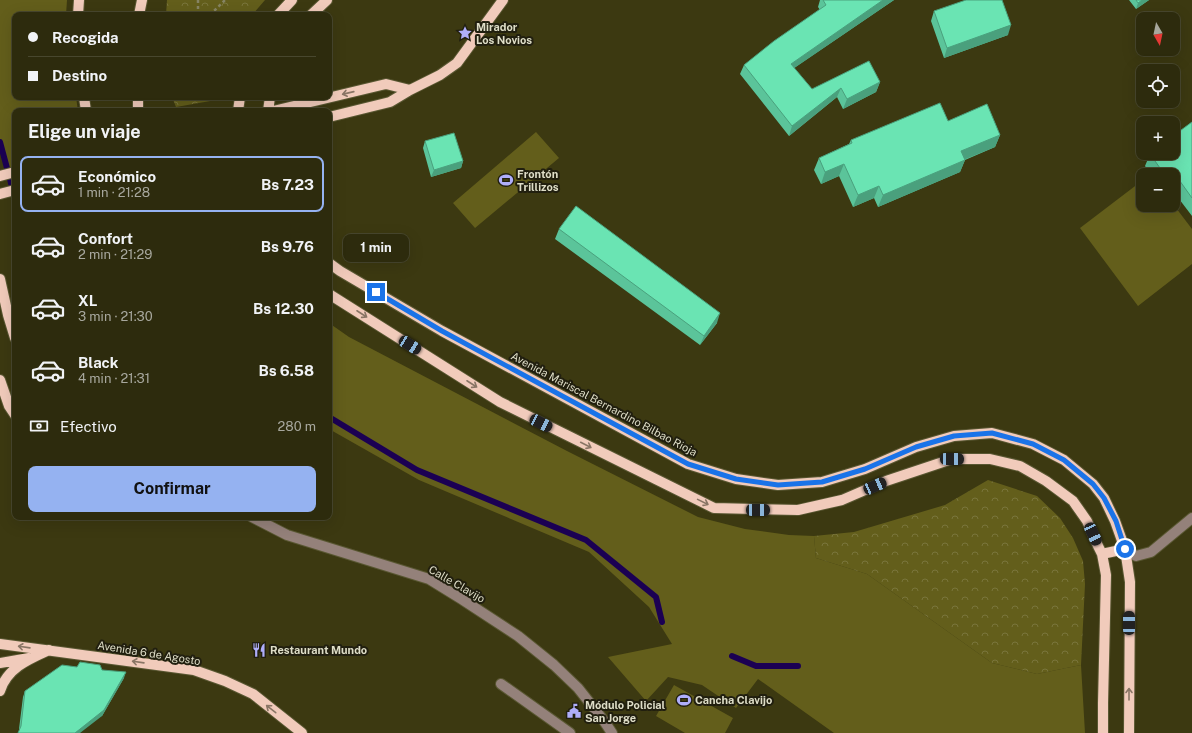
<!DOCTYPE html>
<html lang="es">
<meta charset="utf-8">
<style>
:root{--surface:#2d2b0d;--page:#39371b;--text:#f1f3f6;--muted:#a7a79d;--line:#48472e;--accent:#95b2f1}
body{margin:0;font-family:"Public Sans",sans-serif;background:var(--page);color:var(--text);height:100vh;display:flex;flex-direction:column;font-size:15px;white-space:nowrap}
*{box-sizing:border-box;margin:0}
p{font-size:13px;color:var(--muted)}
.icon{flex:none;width:22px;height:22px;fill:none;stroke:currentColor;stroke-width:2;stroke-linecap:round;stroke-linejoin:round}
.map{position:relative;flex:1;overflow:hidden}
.sheet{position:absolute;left:12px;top:108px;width:320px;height:412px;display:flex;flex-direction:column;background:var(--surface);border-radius:8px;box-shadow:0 4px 16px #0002,0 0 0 1px var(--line)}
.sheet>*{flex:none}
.top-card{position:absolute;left:12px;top:12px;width:320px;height:88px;border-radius:8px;box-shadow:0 4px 16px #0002,0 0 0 1px var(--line);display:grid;align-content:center;height:88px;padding:0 16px;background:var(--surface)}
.needle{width:26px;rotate:171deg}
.fabs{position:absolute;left:1136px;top:12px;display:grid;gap:8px}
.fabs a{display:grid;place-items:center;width:44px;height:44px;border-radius:8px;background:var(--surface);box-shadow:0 4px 16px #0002,0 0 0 1px var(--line);font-size:20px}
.end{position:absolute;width:18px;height:18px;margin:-9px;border:5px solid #1a73e8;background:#fff;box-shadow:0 0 0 2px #fff}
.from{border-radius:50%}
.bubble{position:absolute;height:28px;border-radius:8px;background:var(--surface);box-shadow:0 4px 16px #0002,0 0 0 1px var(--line);font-size:13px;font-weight:700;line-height:28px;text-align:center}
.car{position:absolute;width:12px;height:24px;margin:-12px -6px;border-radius:5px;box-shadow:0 0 3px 1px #0007;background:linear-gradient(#222 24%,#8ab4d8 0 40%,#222 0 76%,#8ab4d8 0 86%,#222 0)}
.top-card b{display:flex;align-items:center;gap:14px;height:38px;font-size:15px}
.top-card b+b{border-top:1px solid var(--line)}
.top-card i{width:10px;height:10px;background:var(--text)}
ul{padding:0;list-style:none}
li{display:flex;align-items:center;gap:12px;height:56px;margin:0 8px 6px;padding:0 8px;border:2px solid transparent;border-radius:8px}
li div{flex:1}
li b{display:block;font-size:15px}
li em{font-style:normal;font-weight:700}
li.current{border-color:var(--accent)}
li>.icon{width:36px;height:36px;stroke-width:1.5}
h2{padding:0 16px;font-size:18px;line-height:48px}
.pay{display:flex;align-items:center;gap:10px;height:44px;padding:0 16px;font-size:15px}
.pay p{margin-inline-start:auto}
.primary-button{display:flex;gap:8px;margin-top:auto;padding:8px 16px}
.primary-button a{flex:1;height:46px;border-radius:8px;background:var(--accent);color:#111;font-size:16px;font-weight:700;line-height:46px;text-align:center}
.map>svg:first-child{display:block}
.grass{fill:#635e1b}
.park{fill:url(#park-crowns)}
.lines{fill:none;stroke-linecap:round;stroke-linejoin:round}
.stream{stroke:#1b0053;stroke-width:6}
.minor-casing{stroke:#595732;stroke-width:12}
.major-casing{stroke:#595732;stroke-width:12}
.path{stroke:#868464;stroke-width:2.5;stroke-dasharray:3 3;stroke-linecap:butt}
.minor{stroke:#94817a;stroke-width:10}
.major{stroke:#f1cbbb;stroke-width:10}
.wall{fill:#5bc49a}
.shaded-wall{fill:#4aa07d}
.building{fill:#6ae4b3;stroke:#4aa07d}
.oneway{stroke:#897565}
.route{stroke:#1a73e8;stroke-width:5}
.labels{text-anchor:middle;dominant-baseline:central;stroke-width:4;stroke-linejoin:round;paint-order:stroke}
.poi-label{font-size:11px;font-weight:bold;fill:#deddc7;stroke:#211f0f;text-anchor:start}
.street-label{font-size:11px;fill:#deddc7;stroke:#211f0f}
</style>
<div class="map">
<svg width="1192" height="733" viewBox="0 0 1192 733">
<defs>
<pattern id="park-crowns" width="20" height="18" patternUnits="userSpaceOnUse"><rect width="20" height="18" fill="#635e1b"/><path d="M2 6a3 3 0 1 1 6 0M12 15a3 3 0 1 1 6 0" fill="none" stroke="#79753b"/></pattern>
</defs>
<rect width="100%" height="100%" fill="#3c3911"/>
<path class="grass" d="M0,0H67L66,15H15V97H76L78,111H15V185L0,139Z
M536,132L559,158L475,228L453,203Z
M1143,180V205H1173V204L1192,229V264L1138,306L1080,228Z
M329,323L349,337L567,451L698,517L745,529L789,535L814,536L816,558L867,574L992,663L1037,674L1081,665L1085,733H834L758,679L736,708L702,685L668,677L646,701L608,657L672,644L649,607L589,552L419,480L329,429Z
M674,685L733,718L725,733H685L656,716Z"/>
<path class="park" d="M167,0H265L252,15H166Z
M172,97H233L176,107Z
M988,480L1037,496L1060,518L1073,538L1083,561L1085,584L1081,665L1037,674L992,663L867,574L816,558L814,536L854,532L945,505Z"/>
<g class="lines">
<path class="stream" d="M0,142L15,198
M329,417L417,470L586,540L656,597L662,622
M732,656L756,666H798"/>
<defs>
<path id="minor" d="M252,517L287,535L429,579L463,600L518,636L554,665L578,688L604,721L612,733
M1125,549L1136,556L1151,552L1192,518
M501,684L570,733"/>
<path id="major" d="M78,15L79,0
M139,15L142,0
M278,15L292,0
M311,15L327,0
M84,97L86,111
M138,97V111
M238,111L240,97
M268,111L270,97
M273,111L386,84L410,90
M329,117L390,102L410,90L440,75L457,63L503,0
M0,176L15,172
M0,194L15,190
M329,263L340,271L442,331L688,464L736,479L778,485L822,482L865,469L916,447L954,436L992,433L1033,444L1064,460L1093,484L1104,498L1115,521L1125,549L1130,582L1129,733
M0,279L8,315L15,338
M329,294L500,402L714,508L798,510L842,500L886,481L952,459H990L1020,466L1046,481L1073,501L1087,521L1098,546L1102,554L1106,575L1103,703V733
M0,380L9,406L15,415
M1102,554L1125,549
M0,644L194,670L225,681L253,694L302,733
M0,663L29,658
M0,691C7,668 29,659 49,650"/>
</defs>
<use href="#minor" class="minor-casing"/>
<use href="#major" class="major-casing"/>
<path class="path" d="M198,0V11L201,15
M210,15L225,0"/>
<use href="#minor" class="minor"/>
<use href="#major" class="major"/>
</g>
<path class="wall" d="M820,0H894L794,68L812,89L880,82L876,92L843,109L837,97L789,136L740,74L744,65L820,10L818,7Z
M1129,0H1149L1136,9Z
M934,11L1008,35L944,58L931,21Z
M948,121L1000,135L995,147L965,160L960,172L878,207L874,198L853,207L839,176L821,184L814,170L819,158L849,144L851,140Z
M1192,122V216L1173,191V175H1151L1145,166L1150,154Z
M425,141L463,161L461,168L431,177L423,148Z
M559,229L717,323L700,345L555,239Z
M77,667L102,670L124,678L102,716L19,729L23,697L25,691Z"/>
<path class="shaded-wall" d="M883,0H894L787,73L791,64Z
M1142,0H1149L1136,9L1138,3Z
M1011,25L1008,35L944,58L947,48Z
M880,82L876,92L843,109L847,99Z
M841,88L837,97L789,136L792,126Z
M1000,135L995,147L956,163L961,151Z
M965,160L960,172L878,207L883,195Z
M463,161L461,168L431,177L434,170Z
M844,164L839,176L821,184L825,172Z
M1172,170L1170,175H1165Z
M879,186L874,198L853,207L858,195Z
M720,313L717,323L700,345L704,336Z
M126,672L124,678L102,716L80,733H75Z"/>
<path class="building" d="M823,0H883L791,64L812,89L869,61L880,82L847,99L841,88L792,126L744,65L774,41L826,5Z
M966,0H1002L1011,25L947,48L934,11Z
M1136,0H1142L1138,3Z
M940,103L948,121L987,104L1000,135L961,151L965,160L883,195L879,186L858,195L844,164L825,172L819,158L852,143L851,140Z
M1192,122V198L1172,170L1165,175L1150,154L1151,153H1173V136Z
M454,133L463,161L434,170L425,141Z
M576,206L720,313L704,336L559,229Z
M80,662L100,665L102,670L126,672L104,710L75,733H18L21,726L25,691L62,665L77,667Z"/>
<defs><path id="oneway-shaft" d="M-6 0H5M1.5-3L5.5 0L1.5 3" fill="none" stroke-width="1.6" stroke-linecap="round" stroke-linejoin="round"/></defs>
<g class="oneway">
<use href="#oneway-shaft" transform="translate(348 93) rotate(167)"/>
<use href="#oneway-shaft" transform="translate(362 314) rotate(33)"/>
<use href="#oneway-shaft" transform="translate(472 384) rotate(33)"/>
<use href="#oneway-shaft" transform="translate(586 445) rotate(27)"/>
<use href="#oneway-shaft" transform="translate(703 502) rotate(26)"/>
<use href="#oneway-shaft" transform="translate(24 647) rotate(-172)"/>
<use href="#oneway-shaft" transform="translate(138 662) rotate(-172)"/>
<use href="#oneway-shaft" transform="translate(1129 694) rotate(-90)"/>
<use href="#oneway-shaft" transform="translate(271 709) rotate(-142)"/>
</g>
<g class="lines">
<path class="route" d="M376,292L442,331L688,464L736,479L778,485L822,482L865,469L916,447L954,436L992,433L1033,444L1064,460L1093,484L1104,498L1116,521L1125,549"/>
</g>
<defs>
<symbol id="sight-bare" viewBox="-9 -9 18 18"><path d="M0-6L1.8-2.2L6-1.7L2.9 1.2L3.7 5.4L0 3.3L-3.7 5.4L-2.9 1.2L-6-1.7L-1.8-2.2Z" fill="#afaefa" stroke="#211f0f" stroke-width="2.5" paint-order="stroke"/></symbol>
<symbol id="stadium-bare" viewBox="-9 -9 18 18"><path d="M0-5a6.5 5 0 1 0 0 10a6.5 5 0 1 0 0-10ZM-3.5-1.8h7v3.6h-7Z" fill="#afaefa" stroke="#211f0f" stroke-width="2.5" paint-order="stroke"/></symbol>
<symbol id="restaurant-bare" viewBox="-9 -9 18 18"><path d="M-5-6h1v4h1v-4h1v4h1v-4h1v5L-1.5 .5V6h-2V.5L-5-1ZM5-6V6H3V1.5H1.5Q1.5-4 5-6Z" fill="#afaefa" stroke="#211f0f" stroke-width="2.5" paint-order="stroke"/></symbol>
<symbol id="civic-bare" viewBox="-9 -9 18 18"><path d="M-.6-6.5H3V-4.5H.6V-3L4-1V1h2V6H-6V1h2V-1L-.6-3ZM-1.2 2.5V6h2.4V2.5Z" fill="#afaefa" stroke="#211f0f" stroke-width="2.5" paint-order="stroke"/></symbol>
</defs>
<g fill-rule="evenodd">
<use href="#sight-bare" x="455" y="23" width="20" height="20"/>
<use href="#stadium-bare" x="496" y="170" width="20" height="20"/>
<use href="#restaurant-bare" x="249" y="640" width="20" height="20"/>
<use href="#stadium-bare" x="674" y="690" width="20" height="20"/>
<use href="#civic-bare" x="564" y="701" width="20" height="20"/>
</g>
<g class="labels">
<g class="poi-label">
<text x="476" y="27">Mirador<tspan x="476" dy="13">Los Novios</tspan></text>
<text x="517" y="174">Frontón<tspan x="517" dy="13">Trillizos</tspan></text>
<text x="270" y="650">Restaurant Mundo</text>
<text x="695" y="700">Cancha Clavijo</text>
<text x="585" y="705">Módulo Policial<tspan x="585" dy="13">San Jorge</tspan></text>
</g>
<g class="street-label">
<text transform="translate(604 404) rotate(28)">Avenida Mariscal Bernardino Bilbao Rioja</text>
<text transform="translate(457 584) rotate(30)">Calle Clavijo</text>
<text transform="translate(149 653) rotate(9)">Avenida 6 de Agosto</text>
</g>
</g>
</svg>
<div class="fabs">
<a><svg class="needle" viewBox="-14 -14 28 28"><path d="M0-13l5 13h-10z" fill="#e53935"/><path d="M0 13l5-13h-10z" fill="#a7a79d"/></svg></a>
<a><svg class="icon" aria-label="locate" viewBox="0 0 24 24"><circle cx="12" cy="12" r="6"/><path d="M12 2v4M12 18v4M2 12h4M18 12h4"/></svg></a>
<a>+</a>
<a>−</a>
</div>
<i class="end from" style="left:1125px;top:549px"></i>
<i class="end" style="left:376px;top:292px"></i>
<div class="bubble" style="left:343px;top:234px;width:66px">1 min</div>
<i class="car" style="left:410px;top:345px;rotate:122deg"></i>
<i class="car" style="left:541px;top:423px;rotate:117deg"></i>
<i class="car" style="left:952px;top:459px;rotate:91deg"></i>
<i class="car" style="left:875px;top:486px;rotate:67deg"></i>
<i class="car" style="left:758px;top:510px;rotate:90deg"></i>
<i class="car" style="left:1093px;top:534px;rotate:155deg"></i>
<i class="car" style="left:1129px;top:623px;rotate:0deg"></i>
<div class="top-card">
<b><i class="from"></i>Recogida</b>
<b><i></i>Destino</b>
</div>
<section class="sheet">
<h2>Elige un viaje</h2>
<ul>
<li class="current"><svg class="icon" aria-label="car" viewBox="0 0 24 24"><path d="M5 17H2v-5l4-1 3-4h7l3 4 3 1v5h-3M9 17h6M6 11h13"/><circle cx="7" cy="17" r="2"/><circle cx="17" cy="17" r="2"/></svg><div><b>Económico</b><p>1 min · 21:28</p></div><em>Bs 7.23</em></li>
<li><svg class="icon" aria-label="car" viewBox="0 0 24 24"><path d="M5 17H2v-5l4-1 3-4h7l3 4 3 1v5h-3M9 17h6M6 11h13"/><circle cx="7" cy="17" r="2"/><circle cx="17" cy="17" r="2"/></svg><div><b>Confort</b><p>2 min · 21:29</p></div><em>Bs 9.76</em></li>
<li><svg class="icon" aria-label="car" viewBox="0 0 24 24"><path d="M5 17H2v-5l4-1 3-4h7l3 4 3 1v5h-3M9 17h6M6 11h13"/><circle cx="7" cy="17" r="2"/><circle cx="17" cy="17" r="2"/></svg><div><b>XL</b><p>3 min · 21:30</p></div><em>Bs 12.30</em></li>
<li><svg class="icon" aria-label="car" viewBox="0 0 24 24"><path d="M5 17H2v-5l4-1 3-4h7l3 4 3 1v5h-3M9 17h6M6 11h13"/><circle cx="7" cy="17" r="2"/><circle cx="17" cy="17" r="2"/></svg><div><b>Black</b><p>4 min · 21:31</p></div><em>Bs 6.58</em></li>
</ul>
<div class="pay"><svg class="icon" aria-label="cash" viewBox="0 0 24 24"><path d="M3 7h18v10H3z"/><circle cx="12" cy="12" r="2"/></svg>Efectivo<p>280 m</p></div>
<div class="primary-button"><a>Confirmar</a></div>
</section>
</div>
